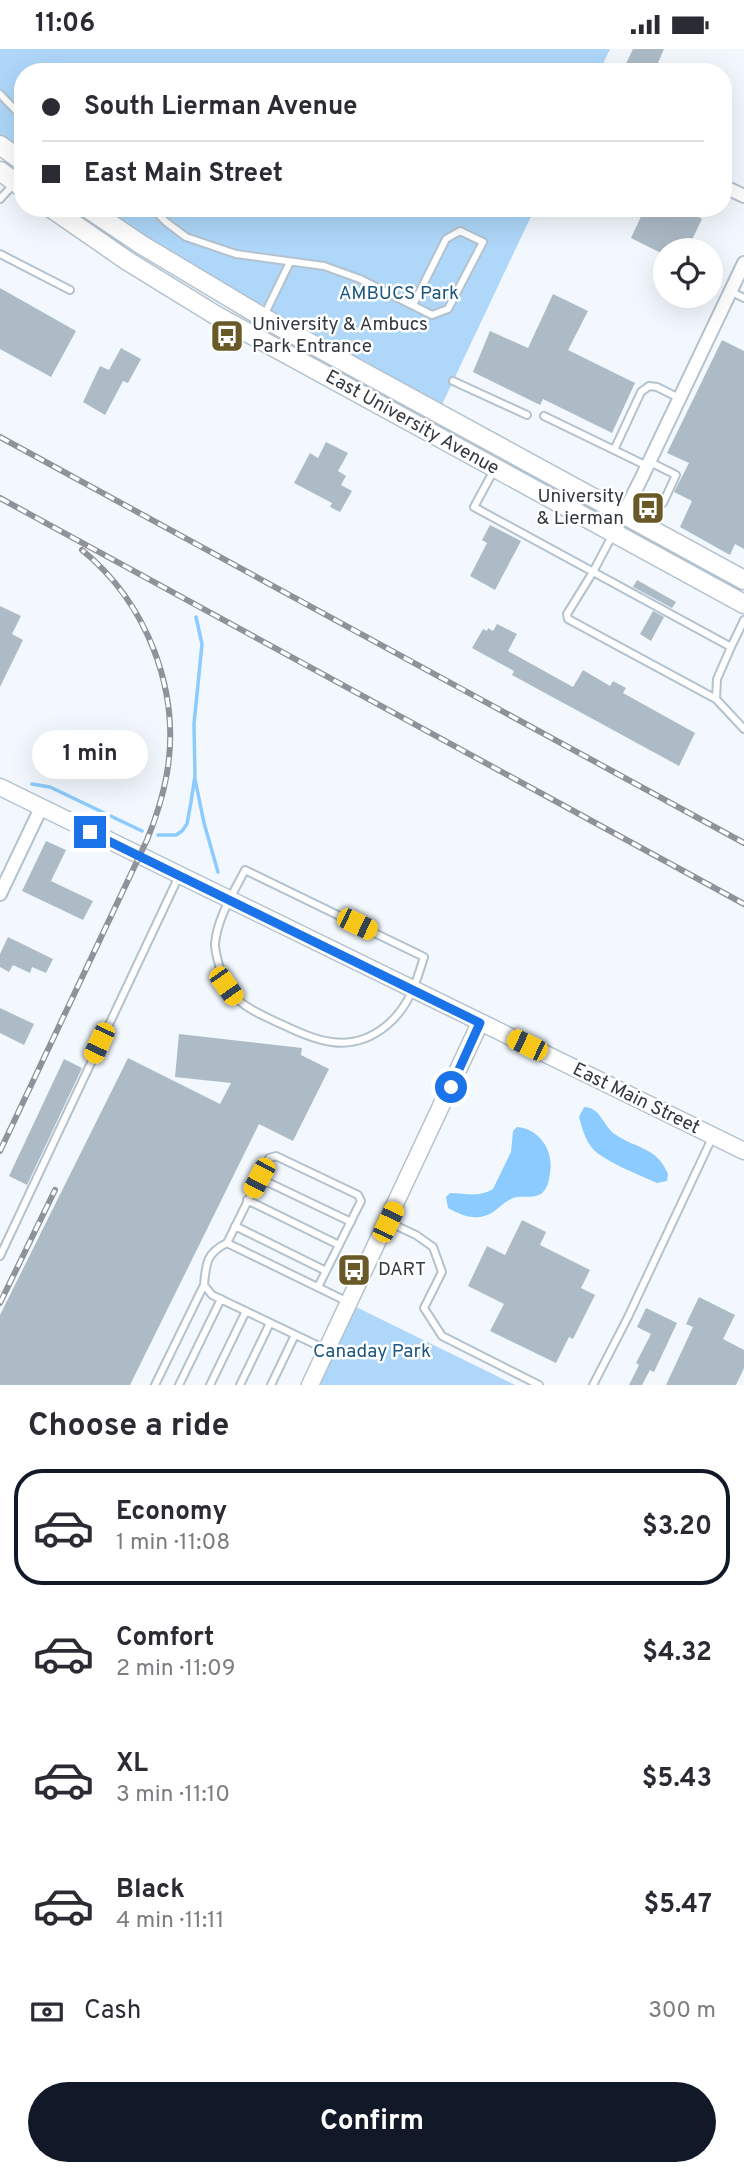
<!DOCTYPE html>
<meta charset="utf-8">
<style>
:root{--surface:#fff;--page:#f2f2f3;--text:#2b2b33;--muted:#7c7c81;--line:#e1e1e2;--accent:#111827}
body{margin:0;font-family:Overpass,sans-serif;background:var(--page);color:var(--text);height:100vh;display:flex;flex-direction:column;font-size:26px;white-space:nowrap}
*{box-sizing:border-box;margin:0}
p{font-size:23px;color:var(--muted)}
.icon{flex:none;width:38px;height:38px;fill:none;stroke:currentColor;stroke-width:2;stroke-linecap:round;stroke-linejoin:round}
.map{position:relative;height:1336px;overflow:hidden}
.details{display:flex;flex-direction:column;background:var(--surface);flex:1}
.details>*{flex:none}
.hud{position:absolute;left:14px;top:14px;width:718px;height:154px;border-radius:28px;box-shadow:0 7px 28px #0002;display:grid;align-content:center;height:154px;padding:0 28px;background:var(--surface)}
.fabs{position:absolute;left:653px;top:189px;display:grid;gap:14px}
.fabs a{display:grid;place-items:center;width:70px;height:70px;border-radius:50%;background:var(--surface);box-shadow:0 7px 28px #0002;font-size:35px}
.end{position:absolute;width:32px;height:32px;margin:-16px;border:9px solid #1a73e8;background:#fff;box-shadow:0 0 0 4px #fff}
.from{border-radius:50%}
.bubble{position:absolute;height:49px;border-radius:24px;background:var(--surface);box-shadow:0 7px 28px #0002;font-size:23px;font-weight:700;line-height:49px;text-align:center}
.car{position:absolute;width:21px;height:42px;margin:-21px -10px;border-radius:9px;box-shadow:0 0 5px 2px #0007;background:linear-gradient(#f5c518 24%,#345 0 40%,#f5c518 0 76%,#345 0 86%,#f5c518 0)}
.hud b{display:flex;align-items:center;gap:24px;height:66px;font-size:26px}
.hud b+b{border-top:2px solid var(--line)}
.hud i{width:18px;height:18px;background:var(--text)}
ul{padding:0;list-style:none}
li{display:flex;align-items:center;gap:21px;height:116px;margin:0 14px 10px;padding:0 14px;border:4px solid transparent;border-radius:28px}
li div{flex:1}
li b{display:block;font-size:26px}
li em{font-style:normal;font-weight:700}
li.current{border-color:var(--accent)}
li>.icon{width:63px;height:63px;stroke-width:1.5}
h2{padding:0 28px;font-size:32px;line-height:84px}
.pay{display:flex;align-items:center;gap:18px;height:77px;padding:0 28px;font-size:26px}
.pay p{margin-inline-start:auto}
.button{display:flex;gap:14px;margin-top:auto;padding:14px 28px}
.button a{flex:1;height:80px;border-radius:42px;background:var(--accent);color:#fff;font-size:28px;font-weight:700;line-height:80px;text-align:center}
.status{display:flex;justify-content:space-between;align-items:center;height:49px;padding:0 35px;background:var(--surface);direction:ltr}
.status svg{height:19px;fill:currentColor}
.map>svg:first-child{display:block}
.green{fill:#aed7f9}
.water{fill:#8ccbff}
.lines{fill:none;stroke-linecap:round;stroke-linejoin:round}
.stream{stroke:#8ccbff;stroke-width:3.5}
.building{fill:#adbbc7}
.lane-casing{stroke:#b4c2ce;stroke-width:10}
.street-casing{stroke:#b4c2ce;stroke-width:16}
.secondary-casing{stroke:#b4c2ce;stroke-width:19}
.primary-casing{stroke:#b4c2ce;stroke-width:21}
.lane{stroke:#fff;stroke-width:6}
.street{stroke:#fff;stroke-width:12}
.secondary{stroke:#fff;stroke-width:16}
.primary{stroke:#fff;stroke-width:18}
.rail-casing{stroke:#8d9398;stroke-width:6}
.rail{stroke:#fff;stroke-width:3.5;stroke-dasharray:10;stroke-linecap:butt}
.route{stroke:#1a73e8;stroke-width:9}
.labels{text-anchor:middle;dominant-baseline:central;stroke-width:5;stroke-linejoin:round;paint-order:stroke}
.park-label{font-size:19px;fill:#1b5780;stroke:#fff}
.poi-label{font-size:19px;fill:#33393e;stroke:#fff;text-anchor:start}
.street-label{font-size:19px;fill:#33393e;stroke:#fff}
</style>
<div class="status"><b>11:06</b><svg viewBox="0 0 49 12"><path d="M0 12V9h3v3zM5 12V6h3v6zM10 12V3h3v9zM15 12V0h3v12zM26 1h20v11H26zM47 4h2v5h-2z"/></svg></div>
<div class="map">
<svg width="744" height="1336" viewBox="0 0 744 1336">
<rect width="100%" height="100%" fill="#f2f8fd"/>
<path class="green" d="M0,0H610L599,23H23V113L0,96Z
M87,159H535L438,364Z
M354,1257L515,1336H316Z"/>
<path class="water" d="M584,1058C601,1058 604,1079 616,1086C637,1100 657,1098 668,1125L667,1132L657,1134C640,1126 603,1112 592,1099C585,1090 582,1079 579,1068Z
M517,1078C540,1080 554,1102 550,1124C549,1131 548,1139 542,1144C533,1151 520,1145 511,1150C504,1153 499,1159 493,1163C478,1173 462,1167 448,1159L446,1148L450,1144C466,1144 478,1149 493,1140L511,1103L513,1082Z"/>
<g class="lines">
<path class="stream" d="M195,730L204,774L218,823
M32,735L50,738L142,782
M158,786H176L182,782L187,775L191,753L195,727L194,675L202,595L196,568"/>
</g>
<path class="building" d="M633,0H664L654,23H622Z
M645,159H680L702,170L687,201H665V206L631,189Z
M0,239L76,282L51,328L0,300Z
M553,245L588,262L568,301L635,334L612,384L543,350L540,356L473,323L490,282L528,299Z
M722,291L744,302V500L735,495L730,506L680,478L692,452L674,443L689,414L667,404Z
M121,299L141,310L128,334L123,332L105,366L83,353L100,317L109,321Z
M326,393L348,404L338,422L346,427L341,436L352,442L340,463L330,458L332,454L294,434L310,404L318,409Z
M490,476L521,492L495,541L470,527L487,494L482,491Z
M637,531L676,553L672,559L633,538Z
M0,557L21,567L12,585L23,591L0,638Z
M653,562L664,568L651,592L640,585Z
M497,575L517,585L508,602L573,638L583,621L610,637L613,632L626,639L623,644L695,684L679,717L512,626L514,622L472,599L483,580L487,582L488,579L493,582Z
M46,792L66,801L51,832L93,852L83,871L22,842Z
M8,888L53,910L46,924L32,918L30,924L13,916L9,923L0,918V905Z
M0,959L34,975L24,996L0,984Z
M179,985L302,999L301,1006L329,1020L293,1092L259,1075L130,1336H0V1266L128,1009L220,1055L231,1034L175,1028Z
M64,1010L82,1019L27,1136L9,1127Z
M522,1171L546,1183L540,1196L590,1221L581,1239L595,1246L573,1290L569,1288L556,1314L490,1282L504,1255L468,1237L487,1197L505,1206Z
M699,1248L735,1266L723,1290L744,1301V1319L736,1336H666L693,1278L686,1275Z
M646,1259L677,1274L654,1323L650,1321L642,1336H629L639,1316L636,1314L651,1285L637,1278Z"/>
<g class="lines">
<defs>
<path id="lane" d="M0,45L23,69
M0,150L23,125
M152,159L166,173L186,188L236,205L324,217L360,230L432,266L448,260L483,193L460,182L446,190L413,256
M0,205L70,241
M730,242L744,249
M255,285L290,213
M453,332L527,366
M544,367L647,417
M614,401L641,343L649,337L657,338L679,349
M650,413L676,426L663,454
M494,421L474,458L731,598L744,571
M613,485L593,523L567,565L568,570L716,650
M731,598L717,630L716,650L744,680
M245,821L424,908C416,935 408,959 386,977C350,1006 317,992 281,975C249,960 228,953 219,916C217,909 215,901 215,895C217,869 234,843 245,821Z
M259,1129L351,1173
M247,1151L339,1196
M388,1173L416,1186L433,1198L442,1223L424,1259L442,1287L539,1336
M235,1177L326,1222
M227,1194L269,1109L276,1107L358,1146L361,1152L318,1238
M0,1207L179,827
M325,1300L212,1246L204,1236C206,1215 206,1204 227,1194L348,1253
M155,1336L204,1236
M179,1336L221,1250
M210,1336L246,1262
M240,1336L270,1274
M271,1336L295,1286
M593,1336L628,1268L712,1089"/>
<path id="street" d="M723,137L744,147
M614,484L642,428L744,214
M0,845L41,759"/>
<path id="secondary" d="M0,738L744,1102
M310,1336L480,974"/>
<path id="primary" d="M0,96L23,113
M0,122L23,139
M51,159L126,211L217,267L744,555
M87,159L142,196L264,269L744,531"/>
</defs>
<use href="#lane" class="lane-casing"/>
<use href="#street" class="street-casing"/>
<use href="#secondary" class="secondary-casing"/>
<use href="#primary" class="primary-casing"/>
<use href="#lane" class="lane"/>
<use href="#street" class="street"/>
<use href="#secondary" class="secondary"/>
<use href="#primary" class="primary"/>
<defs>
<path id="rail" d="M0,388L744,794
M0,449L744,855
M0,1102L147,791C156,769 163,747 167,724C181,642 147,554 82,501
M0,1254L55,1141"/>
</defs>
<use href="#rail" class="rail-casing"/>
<use href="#rail" class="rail"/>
</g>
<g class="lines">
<path class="route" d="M90,783L480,974L451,1038"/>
</g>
<defs>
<symbol id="bus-square" viewBox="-11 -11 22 22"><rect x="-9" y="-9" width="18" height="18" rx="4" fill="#685926" stroke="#fff"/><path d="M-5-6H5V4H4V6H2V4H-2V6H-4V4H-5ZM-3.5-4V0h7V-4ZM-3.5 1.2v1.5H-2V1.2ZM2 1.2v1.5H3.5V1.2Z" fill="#fff"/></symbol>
</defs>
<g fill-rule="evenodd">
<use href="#bus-square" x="208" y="268" width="38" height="38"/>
<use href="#bus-square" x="629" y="440" width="38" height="38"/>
<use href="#bus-square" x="335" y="1202" width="38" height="38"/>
</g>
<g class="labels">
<g class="park-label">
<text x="399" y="245">AMBUCS Park</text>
<text x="372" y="1303">Canaday Park</text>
</g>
<g class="poi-label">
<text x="252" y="276">University &amp; Ambucs<tspan x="252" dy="22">Park Entrance</tspan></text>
<text x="624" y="448" text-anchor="end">University<tspan x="624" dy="22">&amp; Lierman</tspan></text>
<text x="378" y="1221">DART</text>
</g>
<g class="street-label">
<text transform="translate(412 374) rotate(29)">East University Avenue</text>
<text transform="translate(636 1050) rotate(26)">East Main Street</text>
</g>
</g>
</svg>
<div class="fabs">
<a><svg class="icon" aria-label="locate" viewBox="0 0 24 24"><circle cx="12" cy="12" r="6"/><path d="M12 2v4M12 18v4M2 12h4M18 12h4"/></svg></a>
</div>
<i class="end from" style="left:451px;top:1038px"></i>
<i class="end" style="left:90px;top:783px"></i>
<div class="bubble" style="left:32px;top:681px;width:116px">1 min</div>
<i class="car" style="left:357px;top:875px;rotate:116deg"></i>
<i class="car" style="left:226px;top:937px;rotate:145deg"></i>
<i class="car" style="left:99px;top:994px;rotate:205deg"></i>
<i class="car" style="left:527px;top:996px;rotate:296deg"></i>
<i class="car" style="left:259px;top:1129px;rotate:208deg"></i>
<i class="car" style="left:388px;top:1173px;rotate:25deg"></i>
<div class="hud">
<b><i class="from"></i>South Lierman Avenue</b>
<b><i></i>East Main Street</b>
</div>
</div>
<section class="details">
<h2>Choose a ride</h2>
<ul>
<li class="current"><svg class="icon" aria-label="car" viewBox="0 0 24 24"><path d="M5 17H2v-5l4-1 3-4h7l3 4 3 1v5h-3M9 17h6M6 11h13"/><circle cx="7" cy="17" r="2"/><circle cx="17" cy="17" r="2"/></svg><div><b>Economy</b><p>1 min · 11:08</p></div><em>$3.20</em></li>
<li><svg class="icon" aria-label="car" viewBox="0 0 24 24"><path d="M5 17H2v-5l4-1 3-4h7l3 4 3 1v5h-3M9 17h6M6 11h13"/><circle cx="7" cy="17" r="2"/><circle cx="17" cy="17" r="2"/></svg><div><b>Comfort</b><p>2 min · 11:09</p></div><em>$4.32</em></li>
<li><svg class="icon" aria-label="car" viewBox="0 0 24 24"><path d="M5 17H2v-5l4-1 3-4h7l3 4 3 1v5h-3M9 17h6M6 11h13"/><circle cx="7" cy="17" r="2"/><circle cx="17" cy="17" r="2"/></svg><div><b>XL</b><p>3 min · 11:10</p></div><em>$5.43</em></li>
<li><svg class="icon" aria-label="car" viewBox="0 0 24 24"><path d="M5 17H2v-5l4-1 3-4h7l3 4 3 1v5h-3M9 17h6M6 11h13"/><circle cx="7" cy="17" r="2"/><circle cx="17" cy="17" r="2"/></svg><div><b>Black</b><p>4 min · 11:11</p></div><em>$5.47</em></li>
</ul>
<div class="pay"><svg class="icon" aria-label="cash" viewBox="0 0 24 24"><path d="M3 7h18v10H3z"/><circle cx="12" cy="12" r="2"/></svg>Cash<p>300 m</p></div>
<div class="button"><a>Confirm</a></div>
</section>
